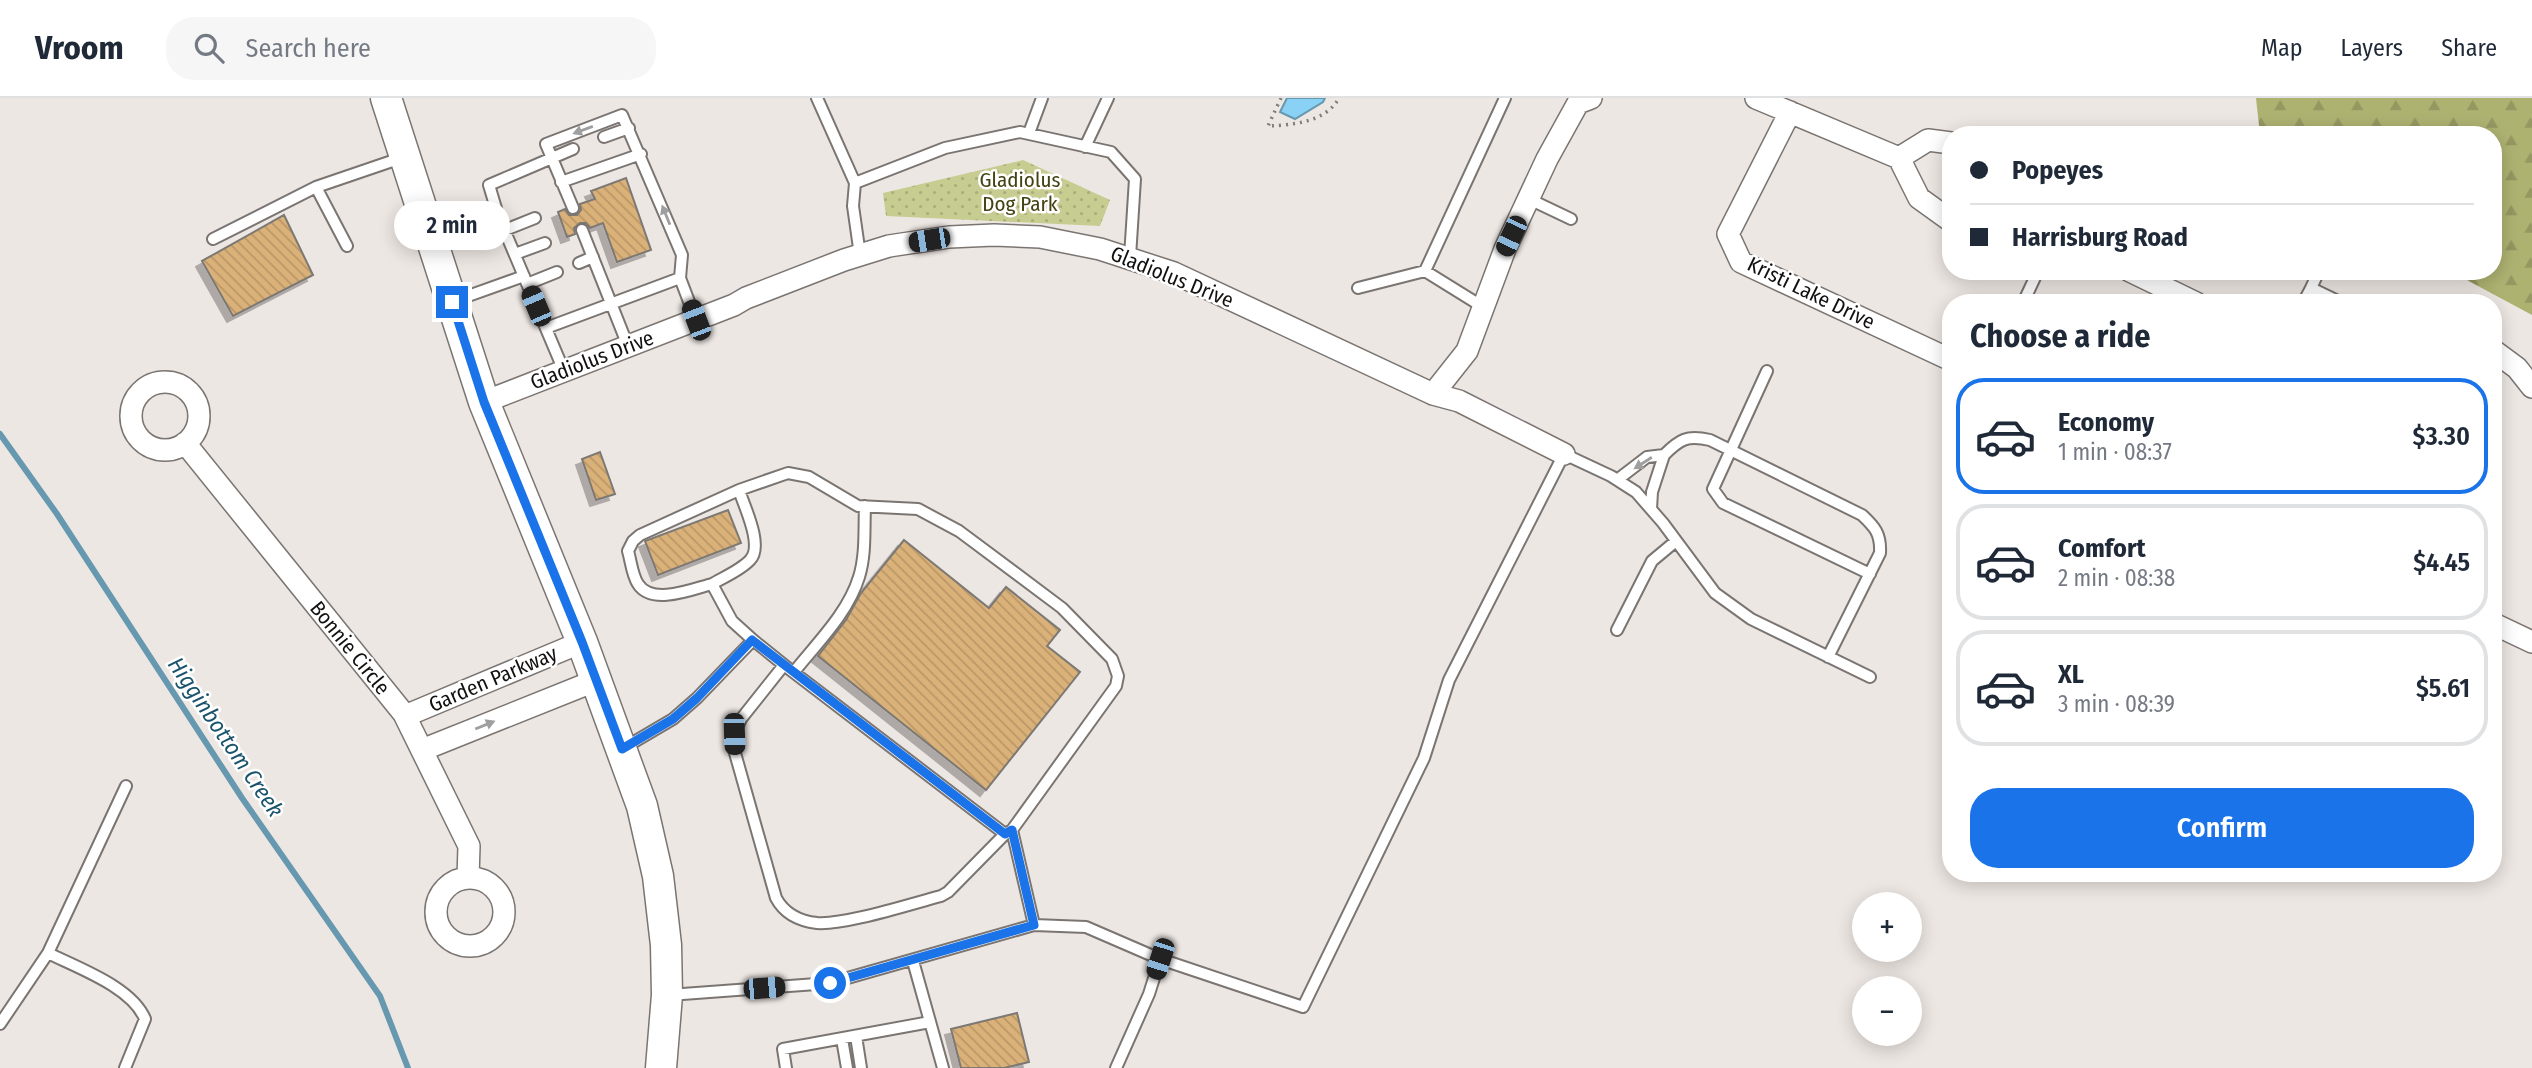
<!DOCTYPE html>
<meta charset="utf-8">
<style>
:root{--surface:#fff;--page:#f6f6f7;--text:#1f2937;--muted:#747a83;--line:#e0e1e3;--accent:#1a73e8}
body{margin:0;font-family:"Fira Sans Condensed",sans-serif;background:var(--page);color:var(--text);height:100vh;display:flex;flex-direction:column;font-size:26px;white-space:nowrap}
*{box-sizing:border-box;margin:0}
p{font-size:23px;color:var(--muted)}
.icon{flex:none;width:38px;height:38px;fill:none;stroke:currentColor;stroke-width:2;stroke-linecap:round;stroke-linejoin:round}
.map{position:relative;flex:1;overflow:hidden}
.sheet{position:absolute;left:1942px;top:196px;width:560px;height:588px;display:flex;flex-direction:column;background:var(--surface);border-radius:28px;box-shadow:0 4px 18px #0003}
.sheet>*{flex:none}
.guide{position:absolute;left:1942px;top:28px;width:560px;height:154px;border-radius:28px;box-shadow:0 4px 18px #0003;display:grid;align-content:center;height:154px;padding:0 28px;background:var(--surface)}
.fabs{position:absolute;left:1852px;top:794px;display:grid;gap:14px}
.fabs a{display:grid;place-items:center;width:70px;height:70px;border-radius:50%;background:var(--surface);box-shadow:0 4px 18px #0003;font-size:35px}
.end{position:absolute;width:32px;height:32px;margin:-16px;border:9px solid #1a73e8;background:#fff;box-shadow:0 0 0 4px #fff}
.from{border-radius:50%}
.bubble{position:absolute;height:49px;border-radius:24px;background:var(--surface);box-shadow:0 4px 18px #0003;font-size:23px;font-weight:600;line-height:49px;text-align:center}
.car{position:absolute;width:21px;height:42px;margin:-21px -10px;border-radius:9px;box-shadow:0 0 5px 2px #0007;background:linear-gradient(#222 24%,#8ab4d8 0 40%,#222 0 76%,#8ab4d8 0 86%,#222 0)}
.guide b{display:flex;align-items:center;gap:24px;height:66px;font-size:26px}
.guide b+b{border-top:2px solid var(--line)}
.guide i{width:18px;height:18px;background:var(--text)}
ul{padding:0;list-style:none}
li{display:flex;align-items:center;gap:21px;height:116px;margin:0 14px 10px;padding:0 14px;border:4px solid var(--line);border-radius:28px}
li div{flex:1}
li b{display:block;font-size:26px}
li em{font-style:normal;font-weight:600}
li.active{border-color:var(--accent)}
li>.icon{width:63px;height:63px;stroke-width:1.5}
h2{padding:0 28px;font-size:32px;line-height:84px}
.action{display:flex;gap:14px;margin-top:auto;padding:14px 28px}
.action a{flex:1;height:80px;border-radius:28px;background:var(--accent);color:#fff;font-size:28px;font-weight:600;line-height:80px;text-align:center}
header{display:flex;align-items:center;gap:42px;box-sizing:border-box;height:98px;padding:0 35px;background:var(--surface);border-bottom:2px solid var(--line)}
header strong{font-size:33px}
nav{display:flex;gap:38px;margin-inline-start:auto;font-size:24px}
.search{width:490px;height:63px;background:var(--page);display:flex;align-items:center;gap:18px;box-sizing:border-box;padding:0 24px;border-radius:28px;color:var(--muted);font-size:26px}
.map>svg:first-child{display:block}
.grass{fill:url(#grass-dots)}
.forest{fill:url(#forest-firs)}
.water{fill:#8ad2f5;stroke:#6698b0;stroke-width:2}
.lines{fill:none;stroke-linecap:round;stroke-linejoin:round}
.stream{stroke:#6698b0;stroke-width:6}
.building{fill:url(#building-back-hatch);stroke:#7c7873;stroke-width:2;filter:url(#shadow)}
.lane-casing{stroke:#7b7572;stroke-width:14}
.street-casing{stroke:#7b7572;stroke-width:24}
.secondary-casing{stroke:#7b7572;stroke-width:33}
.path{stroke:#817d7a;stroke-width:3.5;stroke-dasharray:2 5;stroke-linecap:butt}
.lane{stroke:#fff;stroke-width:10}
.street{stroke:#fff;stroke-width:21}
.secondary{stroke:#fff;stroke-width:30}
.oneway{fill:#a09f9f}
.route{stroke:#1a73e8;stroke-width:9}
.labels{text-anchor:middle;dominant-baseline:central;stroke-width:5;stroke-linejoin:round;paint-order:stroke}
.park-label{font-size:21px;fill:#414310;stroke:#fff}
.street-label{font-size:21px;fill:#12100f;stroke:#fff}
.water-label{font-size:23px;font-style:italic;fill:#1a546c;stroke:#fff}
</style>
<header>
<strong>Vroom</strong>
<div class="search"><svg class="icon" aria-label="search" viewBox="0 0 24 24"><circle cx="10" cy="10" r="6"/><path d="M15 15l6 6"/></svg>Search here</div>
<nav><a>Map</a><a>Layers</a><a>Share</a></nav>
</header>
<div class="map">
<svg width="2532" height="970" viewBox="0 0 2532 970">
<defs>
<pattern id="grass-dots" width="8" height="8" patternUnits="userSpaceOnUse" patternTransform="scale(1.75)"><rect width="8" height="8" fill="#c7cc90"/><path d="M2 2h.1M6 6h.1" fill="none" stroke="#aaae7b" stroke-width="1.8" stroke-linecap="round"/></pattern>
<pattern id="forest-firs" width="22" height="20" patternUnits="userSpaceOnUse" patternTransform="scale(1.75)"><rect width="22" height="20" fill="#aeb271"/><path d="M5 1l3.5 6h-7zM16 11l3.5 6h-7z" fill="#959861"/></pattern>
<pattern id="building-back-hatch" width="6" height="6" patternUnits="userSpaceOnUse" patternTransform="scale(1.75)"><rect width="6" height="6" fill="#dab179"/><path d="M-1 5l2 2M0 0l6 6M5-1l2 2" fill="none" stroke="#ba9767"/></pattern>
<filter id="shadow"><feDropShadow dx="-6" dy="6" stdDeviation="0" flood-color="#0004"/></filter>
</defs>
<rect width="100%" height="100%" fill="#ede7e3"/>
<path class="grass" d="M1023,62L1110,102L1100,128L886,118L883,95Z"/>
<path class="forest" d="M2256,0H2532V217L2450,173H2494V37H2260Z"/>
<path class="water" d="M1287,0H1325L1323,4L1295,21L1280,14Z"/>
<g class="lines">
<path class="stream" d="M0,336L57,416L242,700L380,898L408,970"/>
</g>
<path class="building" d="M626,80L651,152L617,164L603,125L590,130L586,125H580L574,130L575,136L567,139L558,114L565,111L569,117H577L581,112L580,106L595,101L591,93Z
M284,117L313,177L233,218L202,163Z
M600,354L615,396L596,402L582,361Z
M728,412L741,445L658,477L645,443Z
M904,442L989,510L1006,489L1060,532L1047,548L1080,574L986,692L818,558L846,522L861,495Z
M1017,915L1029,964L1004,970H961L951,931Z"/>
<g class="lines">
<defs>
<path id="lane" d="M817,0L855,85L853,108L860,157
M1029,35L1042,0
M604,39L629,30
M1085,49L1108,0
M561,84L641,56
M855,85L945,50L1020,34L1111,54L1135,81L1130,159
M316,89L347,148
M1529,101L1571,121
M573,110L546,46L622,17L682,157L680,180
M498,117L489,87L573,51
M505,132L535,120
M582,132L628,248
M213,141L316,89L401,60
M433,141L498,117L564,273
M515,156L545,145
M579,165L593,159
M1425,173L1505,0
M2319,173L2311,190L2342,205
M527,186L557,174
M1358,190L1425,173L1483,209
M454,203L524,178
M2023,205L2038,173
M2303,205L2311,190
M546,230L680,180L696,222
M1767,273L1713,391L1723,405L1870,476
M1664,357C1680,341 1687,337 1710,342L1862,417C1875,429 1881,436 1880,455L1828,559
M1617,382L1647,359L1664,357L1652,394L1651,411
M739,392L788,375L809,379L858,408L918,411L959,433L1062,510L1112,561L1118,578L1116,588L1012,732L1034,827
M1617,532L1652,463L1676,443
M753,542L784,567L741,621L734,636L735,655L776,800C784,815 799,823 817,825C846,827 910,806 941,798L948,794L1005,736L1012,732
M784,567L1005,736
M794,574C817,545 848,515 859,479C866,457 864,431 865,408
M622,651L673,621L697,600L753,542L732,523L712,486C693,491 652,508 638,486C632,477 631,463 628,453L633,443L640,437L739,392C744,408 764,448 750,462C741,472 724,479 712,486
M48,855C78,870 132,889 145,921L125,970
M1160,861L1303,909L1424,660L1449,582L1564,356L1611,378L1636,394L1663,425L1715,495L1751,521L1870,579
M913,863L943,970
M669,897L830,885L1034,827L1086,829L1160,861L1149,896L1116,970
M0,926L48,855L126,688
M856,938L861,970
M842,941L847,970
M786,970L783,951L930,924"/>
<path id="street" d="M1756,0L1899,60L1919,100L1951,123
M1790,14L1728,136L1741,164L1951,262
M1899,60L1928,42L1951,45
M2130,173L2196,205
M2494,253L2517,270L2532,289
M131 318a34 34 0 1 1 68 0a34 34 0 1 1-68 0Z
M1433,296L1467,253L1505,151L1547,61L1578,5L1591,0
M484,304L734,207L746,200L844,162L889,148L949,139L994,137L1040,139L1100,151L1174,175L1433,296L1459,303L1564,356
M185,345L404,616L469,748L468,780
M2494,526L2532,544
M405,618L582,544
M422,652L597,582
M436 814a34 34 0 1 1 68 0a34 34 0 1 1-68 0Z"/>
<path id="secondary" d="M386,0L484,304L582,544L642,708L658,778L666,847L667,897L661,970"/>
</defs>
<use href="#lane" class="lane-casing"/>
<use href="#street" class="street-casing"/>
<use href="#secondary" class="secondary-casing"/>
<path class="path" d="M1281,0L1268,28C1293,27 1326,24 1339,0"/>
<use href="#lane" class="lane"/>
<use href="#street" class="street"/>
<use href="#secondary" class="secondary"/>
</g>
<defs><path id="oneway-solid" d="M-6-.8H1V-3.2L6.5 0L1 3.2V.8H-6Z" transform="scale(1.75)"/></defs>
<g class="oneway">
<use href="#oneway-solid" transform="translate(583 32) rotate(160)"/>
<use href="#oneway-solid" transform="translate(666 117) rotate(-112)"/>
<use href="#oneway-solid" transform="translate(1643 365) rotate(147)"/>
<use href="#oneway-solid" transform="translate(485 627) rotate(-22)"/>
</g>
<g class="lines">
<path class="route" d="M452,204L484,304L582,544L622,651L673,621L697,600L752,542L1005,736L1012,732L1034,827L830,885"/>
</g>
<g class="labels">
<g class="park-label">
<text x="1020" y="82">Gladiolus<tspan x="1020" dy="24">Dog Park</tspan></text>
</g>
<g class="street-label">
<text transform="translate(1172 179) rotate(22)">Gladiolus Drive</text>
<text transform="translate(1811 195) rotate(26)">Kristi Lake Drive</text>
<text transform="translate(592 262) rotate(-21)">Gladiolus Drive</text>
<text transform="translate(350 550) rotate(51)">Bonnie Circle</text>
<text transform="translate(493 581) rotate(-23)">Garden Parkway</text>
</g>
<g class="water-label">
<text transform="translate(226 639) rotate(56)">Higginbottom Creek</text>
</g>
</g>
</svg>
<div class="fabs">
<a>+</a>
<a>−</a>
</div>
<i class="end from" style="left:830px;top:885px"></i>
<i class="end" style="left:452px;top:204px"></i>
<div class="bubble" style="left:394px;top:103px;width:116px">2 min</div>
<i class="car" style="left:1511px;top:138px;rotate:205deg"></i>
<i class="car" style="left:929px;top:142px;rotate:261deg"></i>
<i class="car" style="left:536px;top:208px;rotate:337deg"></i>
<i class="car" style="left:696px;top:222px;rotate:339deg"></i>
<i class="car" style="left:734px;top:636px;rotate:178deg"></i>
<i class="car" style="left:1160px;top:861px;rotate:198deg"></i>
<i class="car" style="left:764px;top:890px;rotate:85deg"></i>
<div class="guide">
<b><i class="from"></i>Popeyes</b>
<b><i></i>Harrisburg Road</b>
</div>
<section class="sheet">
<h2>Choose a ride</h2>
<ul>
<li class="active"><svg class="icon" aria-label="car" viewBox="0 0 24 24"><path d="M5 17H2v-5l4-1 3-4h7l3 4 3 1v5h-3M9 17h6M6 11h13"/><circle cx="7" cy="17" r="2"/><circle cx="17" cy="17" r="2"/></svg><div><b>Economy</b><p>1 min · 08:37</p></div><em>$3.30</em></li>
<li><svg class="icon" aria-label="car" viewBox="0 0 24 24"><path d="M5 17H2v-5l4-1 3-4h7l3 4 3 1v5h-3M9 17h6M6 11h13"/><circle cx="7" cy="17" r="2"/><circle cx="17" cy="17" r="2"/></svg><div><b>Comfort</b><p>2 min · 08:38</p></div><em>$4.45</em></li>
<li><svg class="icon" aria-label="car" viewBox="0 0 24 24"><path d="M5 17H2v-5l4-1 3-4h7l3 4 3 1v5h-3M9 17h6M6 11h13"/><circle cx="7" cy="17" r="2"/><circle cx="17" cy="17" r="2"/></svg><div><b>XL</b><p>3 min · 08:39</p></div><em>$5.61</em></li>
</ul>
<div class="action"><a>Confirm</a></div>
</section>
</div>
